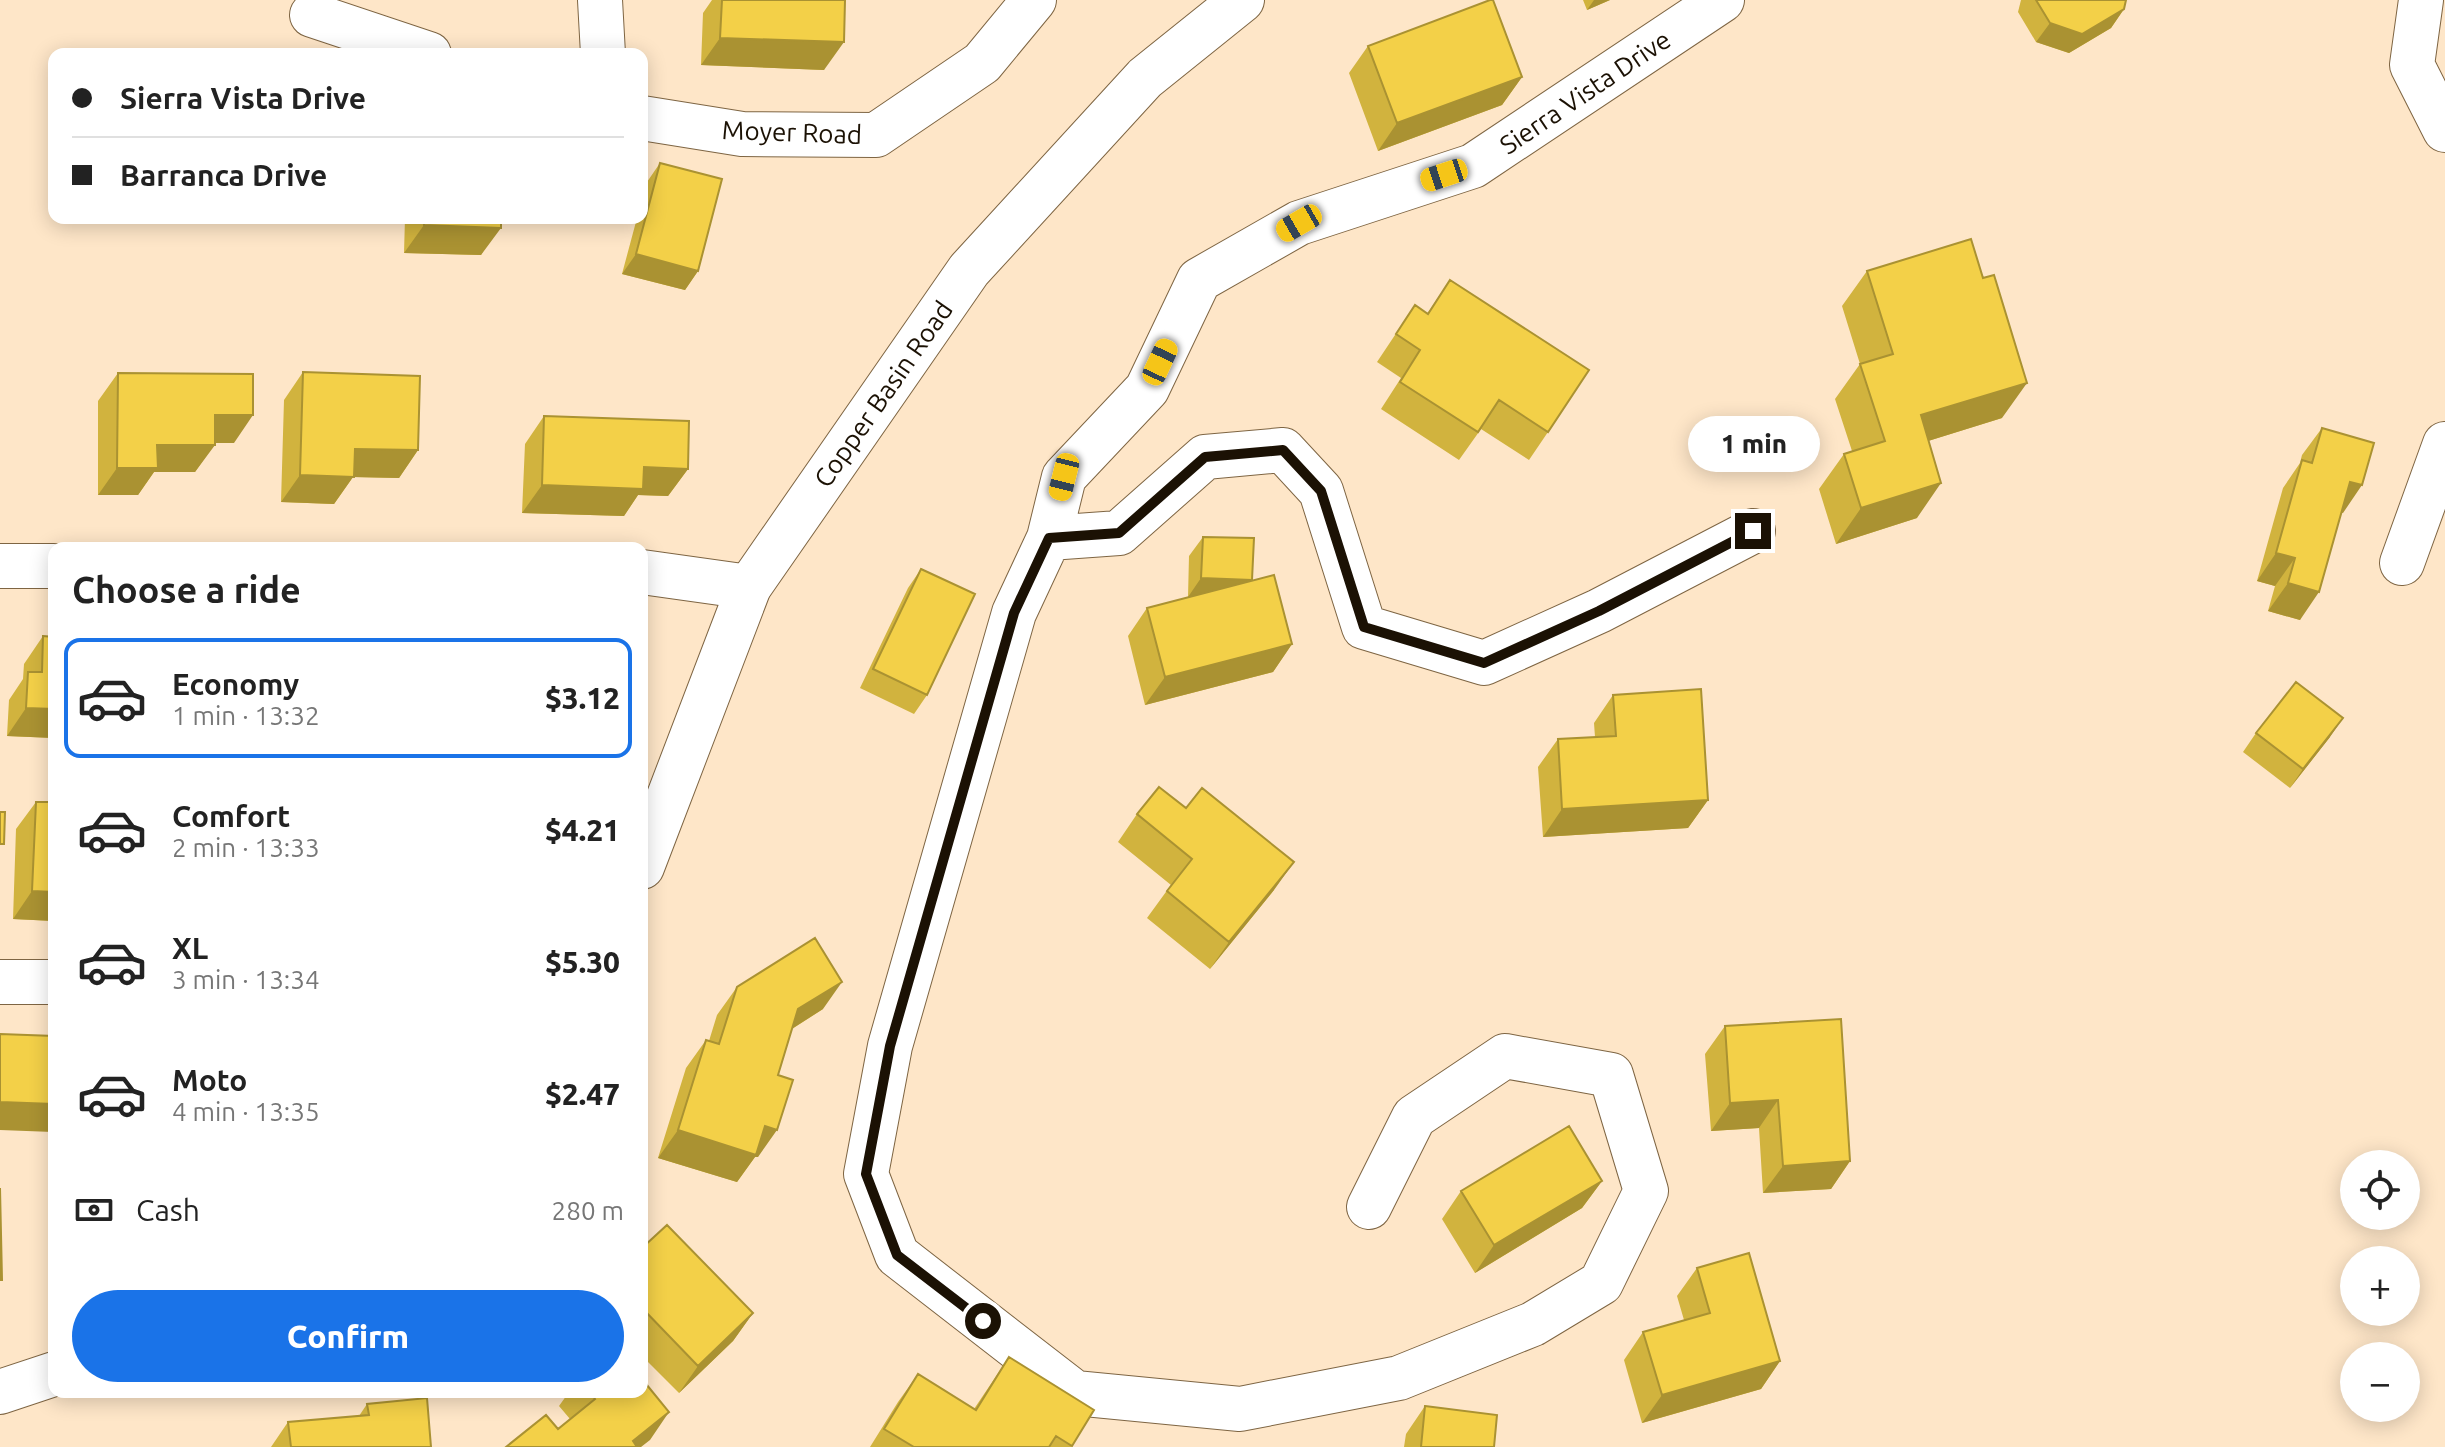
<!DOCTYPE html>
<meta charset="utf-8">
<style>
:root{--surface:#fff;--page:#f6f6f6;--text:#222;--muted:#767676;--line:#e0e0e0;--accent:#1a73e8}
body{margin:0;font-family:Ubuntu,sans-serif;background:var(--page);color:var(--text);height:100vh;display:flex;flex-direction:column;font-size:30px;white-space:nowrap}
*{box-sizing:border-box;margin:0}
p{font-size:26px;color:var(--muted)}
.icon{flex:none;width:44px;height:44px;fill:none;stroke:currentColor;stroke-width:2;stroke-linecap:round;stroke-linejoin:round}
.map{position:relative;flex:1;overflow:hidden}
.side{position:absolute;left:48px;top:542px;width:600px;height:856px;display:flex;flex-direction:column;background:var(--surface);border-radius:16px;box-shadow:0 4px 20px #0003}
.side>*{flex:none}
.top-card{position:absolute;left:48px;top:48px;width:600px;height:176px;border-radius:16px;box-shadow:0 4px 20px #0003;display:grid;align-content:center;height:176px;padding:0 24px;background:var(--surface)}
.controls{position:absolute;left:2340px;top:1150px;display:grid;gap:16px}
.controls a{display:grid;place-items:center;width:80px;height:80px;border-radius:50%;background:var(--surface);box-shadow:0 4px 20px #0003;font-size:40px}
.end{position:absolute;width:36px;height:36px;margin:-18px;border:10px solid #1b1104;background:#fff;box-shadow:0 0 0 4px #fff}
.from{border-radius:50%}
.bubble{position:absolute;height:56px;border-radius:28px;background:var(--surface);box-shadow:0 4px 20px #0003;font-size:26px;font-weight:800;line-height:56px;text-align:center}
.car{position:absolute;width:24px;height:48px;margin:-24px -12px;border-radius:10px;box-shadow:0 0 6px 2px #0007;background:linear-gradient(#f5c518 24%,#345 0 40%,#f5c518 0 76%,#345 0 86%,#f5c518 0)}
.top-card b{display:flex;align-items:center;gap:28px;height:76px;font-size:30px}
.top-card b+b{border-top:2px solid var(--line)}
.top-card i{width:20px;height:20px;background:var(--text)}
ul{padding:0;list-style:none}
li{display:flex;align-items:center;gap:24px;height:120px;margin:0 16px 12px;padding:0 8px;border:4px solid transparent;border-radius:16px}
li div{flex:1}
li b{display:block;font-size:30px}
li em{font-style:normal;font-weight:800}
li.on{border-color:var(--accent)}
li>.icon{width:72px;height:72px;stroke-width:1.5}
h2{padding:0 24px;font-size:36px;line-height:96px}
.pay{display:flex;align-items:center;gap:20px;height:88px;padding:0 24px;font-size:30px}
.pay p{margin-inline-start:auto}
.action{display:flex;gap:16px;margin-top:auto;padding:16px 24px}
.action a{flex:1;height:92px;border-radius:48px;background:var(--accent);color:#fff;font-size:32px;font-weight:800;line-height:92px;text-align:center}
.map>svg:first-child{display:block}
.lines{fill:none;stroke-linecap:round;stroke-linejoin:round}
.minor-casing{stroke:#7e6543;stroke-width:46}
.tertiary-casing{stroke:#7e6543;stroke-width:46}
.minor{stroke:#fff;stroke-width:44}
.tertiary{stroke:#fff;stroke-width:44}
.wall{fill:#d1b33e}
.shaded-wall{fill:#aa9232}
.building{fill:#f3d048;stroke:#aa9232;stroke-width:2}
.route{stroke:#1b1104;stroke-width:10}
.labels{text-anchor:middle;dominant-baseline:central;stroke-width:6;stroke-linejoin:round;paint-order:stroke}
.street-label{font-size:26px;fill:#1b1104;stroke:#fff}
</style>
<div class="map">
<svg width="2445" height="1447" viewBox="0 0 2445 1447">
<rect width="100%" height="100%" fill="#fee6c8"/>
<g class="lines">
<defs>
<path id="minor" d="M600,0L603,54
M2421,0L2412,65L2445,130
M312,15L429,54
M642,118L742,134L876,135L982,63L1034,0
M1049,538L1119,533L1205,457L1283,450L1321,491L1364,627L1484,663L1599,611L1753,531
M2402,563L2445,444
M0,566H54
M642,572L749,587
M0,982H54
M1369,1207L1414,1117L1505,1056L1611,1075L1646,1191L1601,1283L1533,1324L1399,1378L1240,1409L1075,1393L897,1255L866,1174L890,1046L1014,613L1049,538L1064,477L1147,389L1199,280L1299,223L1473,166L1722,0"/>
<path id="tertiary" d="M642,867L749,587L969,270L1145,78L1242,0
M0,1392L54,1374"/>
</defs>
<use href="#minor" class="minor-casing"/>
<use href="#tertiary" class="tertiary-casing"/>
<use href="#minor" class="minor"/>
<use href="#tertiary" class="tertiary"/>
</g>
<path class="wall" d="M712,0H845L824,70L701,65L703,13Z
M1583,0H1610L1587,10Z
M2021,0H2126L2124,9L2111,28L2069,53L2036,42L2018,12Z
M1368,46L1522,77L1502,105L1378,151L1349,73Z
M660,163L698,271L685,290L622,274L637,218H642V200L647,182Z
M405,218H501L481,255L404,253Z
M1867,271L2002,418L1928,441L1917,518L1836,544L1819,489L1844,454L1852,451L1835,399L1860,364L1842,306Z
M1450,280L1548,432L1529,460L1481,429L1459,460L1381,409L1401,378L1377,362L1415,305L1427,314Z
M303,372L418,450L399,478L353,477L334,504L281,502L284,400Z
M118,373L234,443H215L195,472H154L138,495H98V401Z
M544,416L688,469L668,496L638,495L624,516L522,513L525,444Z
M2322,428L2343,513H2341L2300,620L2268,611L2275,586L2257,581L2283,488L2300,463L2302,455Z
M1203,537L1251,581L1292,644L1273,672L1145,705L1128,636L1147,608L1190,597H1188L1189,556Z
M921,569L927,695L914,714L860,688L908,588Z
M43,636L54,637V738L7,736L9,700L23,679L24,664Z
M1613,695L1708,800L1688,828L1543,837L1538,767L1558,739L1595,737L1594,723Z
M2256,733L2330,737L2290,788L2243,752Z
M36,802L54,921L13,919L16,829Z
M1186,808L1274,890L1210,969L1147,918L1171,885L1118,842L1137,814Z
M737,987L823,1009L792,1029L778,1075L758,1157H755L737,1182L658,1158L686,1068L706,1040L709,1041L717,1015Z
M1725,1026L1850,1161L1831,1189L1763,1193L1759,1128L1711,1131L1705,1054Z
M1602,1181L1582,1208L1475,1273L1442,1219L1461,1191Z
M642,1248L753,1313L733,1341L679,1393L642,1356Z
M1697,1268L1780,1361L1761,1389L1642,1423L1624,1360L1643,1332L1684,1320L1677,1296Z
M1009,1357L1094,1410L1071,1447H870L898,1402L918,1374L974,1409Z
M569,1392H642L650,1440L558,1429L570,1419L559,1406Z
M367,1404L431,1447H271L288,1422L359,1416Z
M1425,1406L1494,1447H1404L1406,1434Z"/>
<path class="shaded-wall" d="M1594,0H1610L1587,10Z
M2124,9L2111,28L2069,53L2036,42L2050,23Z
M720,38L844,42L824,70L701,65Z
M1522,77L1502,105L1378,151L1397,123Z
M424,225L501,228L481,255L404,253Z
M636,254L698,271L685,290L622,274Z
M2027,383L2002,418L1896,451L1921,415Z
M215,415H253L234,443H195Z
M157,445H215L195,472H154L138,495H98L117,468Z
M355,449L418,450L399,478L353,477L334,504L281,502L300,475Z
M644,467L688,469L668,496L638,495L624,516L522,513L542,485Z
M2350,482L2362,485L2343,513L2331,509Z
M1941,483L1917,518L1836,544L1861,508Z
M2276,553L2295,558L2275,586L2257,581Z
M1201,578L1252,580L1239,599L1188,597Z
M2288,583L2319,592L2300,620L2268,611Z
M1292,644L1273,672L1145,705L1165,677Z
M26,708L54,709V738L7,736Z
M2343,718L2330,737L2290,788L2303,769Z
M1708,800L1688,828L1543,837L1562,809Z
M1294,862L1274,890L1210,969L1229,942Z
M32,891L54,892V921L13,919Z
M842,982L823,1009L779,1037L798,1009Z
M1778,1100L1759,1128L1711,1131L1730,1103Z
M0,1102L54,1104V1130L53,1132L0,1130Z
M765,1126L777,1130L758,1157H755L737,1182L658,1158L678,1130Z
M1850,1161L1831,1189L1763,1193L1783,1166Z
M1602,1181L1582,1208L1475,1273L1494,1245Z
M753,1313L733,1341L679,1393L698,1366Z
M1780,1361L1761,1389L1642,1423L1662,1395Z
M669,1412L650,1440L641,1447H629L633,1441Z"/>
<path class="building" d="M722,0H845L844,42L720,38Z
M1490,0H1493L1522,77L1397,123L1368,46Z
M2036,0H2126L2124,9L2082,34L2050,23Z
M660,163L722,179L698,271L636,254Z
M424,218H501V228L424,225Z
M1971,239L1983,278L1994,275L2027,383L1921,415L1941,483L1861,508L1844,454L1885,441L1860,364L1893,354L1867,271Z
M1450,280L1589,370L1548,432L1499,400L1478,432L1400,382L1420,350L1396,334L1415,305L1428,314Z
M303,372L420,376L418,450L355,449L354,477L300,475Z
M118,373L253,374V415H215V445H157L158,468H117Z
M544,416L689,421L688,469L644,467L643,489L542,485Z
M2322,428L2374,443L2362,485L2350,482L2319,592L2288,583L2295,558L2276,553L2302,460L2312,463Z
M1203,537L1254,538L1252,580L1201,578Z
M921,569L975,594L927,695L873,669Z
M1274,575L1292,644L1165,677L1147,608Z
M43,636L54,637V709L26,708L28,672H42Z
M2296,682L2343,718L2303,769L2256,733Z
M1701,689L1708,800L1562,809L1558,739L1616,736L1613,695Z
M1159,787L1186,808L1202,788L1294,862L1229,942L1167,891L1192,859L1137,814Z
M36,802H54V892L32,891Z
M0,812H5L4,844H0Z
M815,938L842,982L798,1009L778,1075L793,1080L777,1130L765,1126L756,1155L678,1130L706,1040L719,1044L737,987Z
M1841,1019L1850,1161L1783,1166L1778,1100L1730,1103L1725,1026Z
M0,1034L54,1036V1104L0,1102Z
M1569,1126L1602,1181L1494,1245L1461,1191Z
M0,1188L2,1280H0Z
M667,1225L753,1313L698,1366L642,1308V1248Z
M1749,1253L1780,1361L1662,1395L1643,1332L1710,1313L1697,1268Z
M1009,1357L1094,1410L1072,1446L1056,1436L1049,1447H914L884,1429L918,1374L976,1410Z
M642,1379L669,1412L633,1441L637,1447H506L546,1415L558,1429L595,1399L590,1392H642Z
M427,1398L431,1447H291L288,1422L369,1415L367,1404Z
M1425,1406L1497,1415L1494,1447H1421Z"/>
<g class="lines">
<path class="route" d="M983,1321L897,1255L866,1174L890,1046L1014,613L1049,538L1119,533L1205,457L1283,450L1321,491L1364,627L1484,663L1599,611L1753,531"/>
</g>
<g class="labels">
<g class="street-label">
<text transform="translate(1585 92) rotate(-34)">Sierra Vista Drive</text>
<text transform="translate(792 132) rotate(2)">Moyer Road</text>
<text transform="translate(883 394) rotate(-55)">Copper Basin Road</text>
</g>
</g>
</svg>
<div class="controls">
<a><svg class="icon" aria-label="locate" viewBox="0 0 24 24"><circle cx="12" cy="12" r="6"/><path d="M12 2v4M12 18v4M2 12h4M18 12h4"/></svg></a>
<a>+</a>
<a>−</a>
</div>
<i class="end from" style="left:983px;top:1321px"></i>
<i class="end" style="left:1753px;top:531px"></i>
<div class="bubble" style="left:1688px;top:416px;width:132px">1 min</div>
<i class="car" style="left:1444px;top:175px;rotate:252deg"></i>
<i class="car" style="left:1299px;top:223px;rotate:240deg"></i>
<i class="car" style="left:1160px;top:362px;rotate:25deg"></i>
<i class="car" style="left:1064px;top:477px;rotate:194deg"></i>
<div class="top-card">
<b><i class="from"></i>Sierra Vista Drive</b>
<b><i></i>Barranca Drive</b>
</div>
<section class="side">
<h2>Choose a ride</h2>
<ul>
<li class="on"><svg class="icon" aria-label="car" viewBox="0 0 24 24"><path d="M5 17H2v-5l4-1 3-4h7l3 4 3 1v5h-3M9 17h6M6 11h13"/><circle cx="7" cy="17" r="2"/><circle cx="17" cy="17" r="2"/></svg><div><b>Economy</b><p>1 min · 13:32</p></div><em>$3.12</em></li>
<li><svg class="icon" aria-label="car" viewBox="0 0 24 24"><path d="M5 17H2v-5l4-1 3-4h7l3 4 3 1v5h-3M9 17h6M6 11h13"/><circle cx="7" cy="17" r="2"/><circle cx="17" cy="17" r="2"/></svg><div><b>Comfort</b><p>2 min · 13:33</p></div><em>$4.21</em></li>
<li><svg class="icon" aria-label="car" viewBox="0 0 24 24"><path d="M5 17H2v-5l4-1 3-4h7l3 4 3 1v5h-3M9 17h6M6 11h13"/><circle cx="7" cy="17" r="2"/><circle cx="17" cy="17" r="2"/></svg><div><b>XL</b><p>3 min · 13:34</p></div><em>$5.30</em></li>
<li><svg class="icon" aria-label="car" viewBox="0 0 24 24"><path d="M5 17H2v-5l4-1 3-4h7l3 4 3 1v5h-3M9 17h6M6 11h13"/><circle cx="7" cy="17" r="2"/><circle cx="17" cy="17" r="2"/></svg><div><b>Moto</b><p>4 min · 13:35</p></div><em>$2.47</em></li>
</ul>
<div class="pay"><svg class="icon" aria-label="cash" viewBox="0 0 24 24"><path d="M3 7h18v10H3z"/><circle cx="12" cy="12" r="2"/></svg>Cash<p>280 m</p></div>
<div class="action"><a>Confirm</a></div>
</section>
</div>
